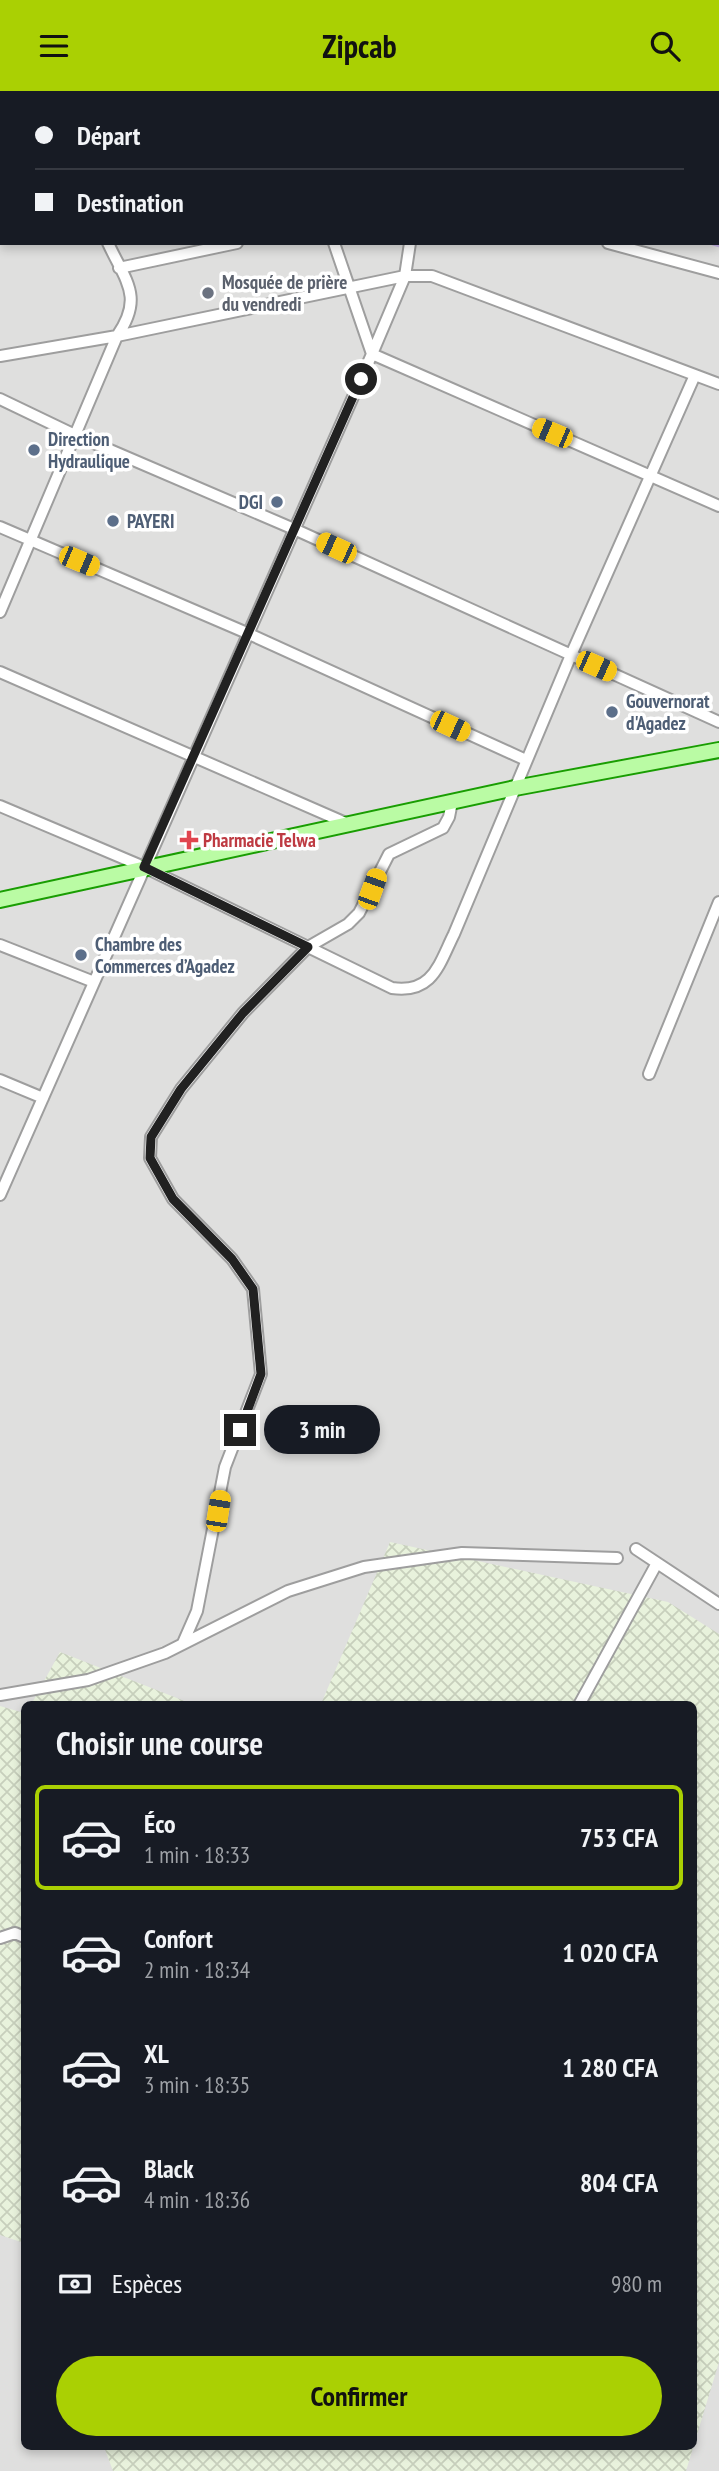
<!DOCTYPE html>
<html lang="fr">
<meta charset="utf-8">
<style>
:root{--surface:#171b24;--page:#20242c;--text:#f1f3f6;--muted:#9ea1a6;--line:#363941;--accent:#aad003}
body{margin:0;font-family:"PT Sans Narrow",sans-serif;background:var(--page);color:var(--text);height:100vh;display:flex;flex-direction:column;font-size:26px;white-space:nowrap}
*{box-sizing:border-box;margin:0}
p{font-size:23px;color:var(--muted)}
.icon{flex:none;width:38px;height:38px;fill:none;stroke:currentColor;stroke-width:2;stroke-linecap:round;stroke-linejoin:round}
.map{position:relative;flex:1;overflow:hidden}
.panel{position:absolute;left:21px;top:1610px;width:676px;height:749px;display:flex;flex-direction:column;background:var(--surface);border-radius:10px;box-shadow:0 4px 10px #0003}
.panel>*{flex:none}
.top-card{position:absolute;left:0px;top:0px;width:719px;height:154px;box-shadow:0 4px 10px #0003;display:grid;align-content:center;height:154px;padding:0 35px;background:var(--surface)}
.end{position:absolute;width:32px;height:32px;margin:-16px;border:9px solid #212121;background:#fff;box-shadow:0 0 0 4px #fff}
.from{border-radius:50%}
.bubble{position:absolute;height:49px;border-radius:24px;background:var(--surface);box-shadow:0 4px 10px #0003;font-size:23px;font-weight:700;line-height:49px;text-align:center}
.car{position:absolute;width:21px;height:42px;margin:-21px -10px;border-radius:9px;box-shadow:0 0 5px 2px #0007;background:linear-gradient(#f5c518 24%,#345 0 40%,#f5c518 0 76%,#345 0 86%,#f5c518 0)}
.top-card b{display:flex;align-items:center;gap:24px;height:66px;font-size:26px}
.top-card b+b{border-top:2px solid var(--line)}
.top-card i{width:18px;height:18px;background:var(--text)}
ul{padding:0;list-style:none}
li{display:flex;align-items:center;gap:21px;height:105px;margin:0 14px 10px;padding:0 21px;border:4px solid transparent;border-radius:10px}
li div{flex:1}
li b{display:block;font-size:26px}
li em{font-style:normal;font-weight:700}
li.on{border-color:var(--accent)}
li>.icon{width:63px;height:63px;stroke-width:1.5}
h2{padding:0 35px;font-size:32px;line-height:84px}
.pay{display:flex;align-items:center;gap:18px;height:77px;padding:0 35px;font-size:26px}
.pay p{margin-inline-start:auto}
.action{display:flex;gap:14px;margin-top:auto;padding:14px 35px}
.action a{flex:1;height:80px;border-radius:42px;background:var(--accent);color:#111;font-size:28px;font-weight:700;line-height:80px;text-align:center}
header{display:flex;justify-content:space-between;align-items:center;height:91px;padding:0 35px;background:var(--accent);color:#111;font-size:32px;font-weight:700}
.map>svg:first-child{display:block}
.residential{fill:#dfdfde;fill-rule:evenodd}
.military{fill:url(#military-cross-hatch)}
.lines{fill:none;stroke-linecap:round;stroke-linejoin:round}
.stream{stroke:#bfaade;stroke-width:2.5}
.minor-casing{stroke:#9e9e9e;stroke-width:14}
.major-casing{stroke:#199d02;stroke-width:18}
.minor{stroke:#fff;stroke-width:10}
.major{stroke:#bafba4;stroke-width:14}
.route{stroke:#212121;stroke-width:9}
.worship-dot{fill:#6b7280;stroke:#fff;stroke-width:2.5}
.service-dot{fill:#5c6f8a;stroke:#fff;stroke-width:2.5}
.health-dot{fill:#e0444e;stroke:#fff;stroke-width:2.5}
.labels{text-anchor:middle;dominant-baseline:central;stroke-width:7;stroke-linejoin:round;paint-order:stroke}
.worship-label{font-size:19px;font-weight:bold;fill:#5b616d;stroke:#fff;text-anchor:start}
.service-label{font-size:19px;font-weight:bold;fill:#4e5e75;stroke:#fff;text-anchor:start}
.health-label{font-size:19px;font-weight:bold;fill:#be3a42;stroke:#fff;text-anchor:start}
</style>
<header><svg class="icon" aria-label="menu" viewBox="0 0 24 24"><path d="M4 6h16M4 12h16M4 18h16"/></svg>Zipcab<svg class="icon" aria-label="search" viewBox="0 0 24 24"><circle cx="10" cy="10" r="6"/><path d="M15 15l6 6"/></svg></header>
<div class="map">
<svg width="719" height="2380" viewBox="0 0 719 2380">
<defs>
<pattern id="military-cross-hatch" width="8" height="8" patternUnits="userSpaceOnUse" patternTransform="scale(1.75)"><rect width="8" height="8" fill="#e8f2dc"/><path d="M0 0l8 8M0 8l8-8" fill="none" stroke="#c7cfbc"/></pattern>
</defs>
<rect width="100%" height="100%" fill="#eaf1e8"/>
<path class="residential" d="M0,0H719V2380H0ZM2,2H718V152H2ZM24,1614H693V2356H24Z"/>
<path class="military" d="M390,1451L668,1511L719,1543V2271L686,2380H113L104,2356H693V1614L321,1613Z
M60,1561L192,1613L31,1614Z
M0,1615L24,1622V2152L0,2144Z"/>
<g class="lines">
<path class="stream" d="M709,152L719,155"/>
<defs>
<path id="minor" d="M86,0L87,2
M171,0L172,2
M425,2V0
M0,10L2,11
M0,104L2,105
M718,130H719
M334,152L372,263L719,415
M608,152L719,182
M119,177L237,152
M0,265L117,245L405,185H432L719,293
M0,308L75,344L294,438L719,631
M0,436L247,542L526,669
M0,521L117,245C144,206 126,191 108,152
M0,581L348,733
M0,715L144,776L392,897C433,903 439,873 454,843L571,564L695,284
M0,854L94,891
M649,983L719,811
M0,989L43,1007
M0,1104L372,263L405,185L410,152
M636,1458L719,1513
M183,1552L197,1520L225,1376L261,1283L253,1198L232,1168L173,1108L150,1067L151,1046L181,998L243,922L308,856L348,833L359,822L389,763L443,737L449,726L452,711
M0,1604L88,1589L165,1562L288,1500L364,1476L462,1462L617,1467
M579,1614L657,1472
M0,1847L15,1842L24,1846"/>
<path id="major" d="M0,809L515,697L719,659"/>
</defs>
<use href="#minor" class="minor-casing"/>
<use href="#major" class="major-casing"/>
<use href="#minor" class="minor"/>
<use href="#major" class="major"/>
</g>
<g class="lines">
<path class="route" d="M240,1339L261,1283L253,1198L232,1168L173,1108L150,1067L151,1046L181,998L243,922L308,856L144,776L361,288"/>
</g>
<circle class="worship-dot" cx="208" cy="202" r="7"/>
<g class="service-dot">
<circle cx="34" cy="359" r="7"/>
<circle cx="277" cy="411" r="7"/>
<circle cx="113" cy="430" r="7"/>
<circle cx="612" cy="621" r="7"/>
<circle cx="81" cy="864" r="7"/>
</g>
<path class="health-dot" d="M185.5 738.5h7v7h7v7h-7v7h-7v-7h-7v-7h7z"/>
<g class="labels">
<g class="worship-label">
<text x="222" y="191">Mosquée de prière<tspan x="222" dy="22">du vendredi</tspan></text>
</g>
<g class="service-label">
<text x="48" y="348">Direction<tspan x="48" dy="22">Hydraulique</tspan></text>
<text x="263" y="411" text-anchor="end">DGI</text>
<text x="127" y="430">PAYERI</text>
<text x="626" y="610">Gouvernorat<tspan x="626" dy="22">d'Agadez</tspan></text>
<text x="95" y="853">Chambre des<tspan x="95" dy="22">Commerces d’Agadez</tspan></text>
</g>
<g class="health-label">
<text x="203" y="749">Pharmacie Telwa</text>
</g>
</g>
</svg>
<i class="end from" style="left:361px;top:288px"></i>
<i class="end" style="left:240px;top:1339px"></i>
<div class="bubble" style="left:264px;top:1314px;width:116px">3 min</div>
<i class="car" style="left:552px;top:342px;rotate:293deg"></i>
<i class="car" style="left:336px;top:457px;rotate:295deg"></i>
<i class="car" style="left:79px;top:470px;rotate:113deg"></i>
<i class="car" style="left:596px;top:575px;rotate:114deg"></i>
<i class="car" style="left:450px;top:635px;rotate:115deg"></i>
<i class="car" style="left:372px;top:798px;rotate:20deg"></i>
<i class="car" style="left:218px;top:1420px;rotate:9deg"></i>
<div class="top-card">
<b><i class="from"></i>Départ</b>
<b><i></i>Destination</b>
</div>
<section class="panel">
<h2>Choisir une course</h2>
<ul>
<li class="on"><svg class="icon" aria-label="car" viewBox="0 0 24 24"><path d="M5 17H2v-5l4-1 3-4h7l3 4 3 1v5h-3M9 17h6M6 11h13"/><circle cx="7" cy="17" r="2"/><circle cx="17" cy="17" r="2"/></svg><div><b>Éco</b><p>1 min · 18:33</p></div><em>753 CFA</em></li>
<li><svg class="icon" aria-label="car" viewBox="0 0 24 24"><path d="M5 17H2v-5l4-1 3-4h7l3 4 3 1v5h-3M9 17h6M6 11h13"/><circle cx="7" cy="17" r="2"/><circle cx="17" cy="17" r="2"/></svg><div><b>Confort</b><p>2 min · 18:34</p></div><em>1 020 CFA</em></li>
<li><svg class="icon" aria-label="car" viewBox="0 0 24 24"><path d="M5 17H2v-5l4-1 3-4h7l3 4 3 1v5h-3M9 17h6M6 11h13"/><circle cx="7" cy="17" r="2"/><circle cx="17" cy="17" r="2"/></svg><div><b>XL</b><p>3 min · 18:35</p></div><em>1 280 CFA</em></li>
<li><svg class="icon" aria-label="car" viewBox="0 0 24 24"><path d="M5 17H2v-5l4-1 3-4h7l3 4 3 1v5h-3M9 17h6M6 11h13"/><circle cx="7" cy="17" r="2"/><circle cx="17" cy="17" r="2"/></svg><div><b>Black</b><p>4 min · 18:36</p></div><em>804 CFA</em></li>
</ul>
<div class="pay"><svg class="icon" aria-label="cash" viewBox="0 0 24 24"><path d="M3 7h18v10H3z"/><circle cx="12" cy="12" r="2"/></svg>Espèces<p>980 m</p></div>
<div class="action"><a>Confirmer</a></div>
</section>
</div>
